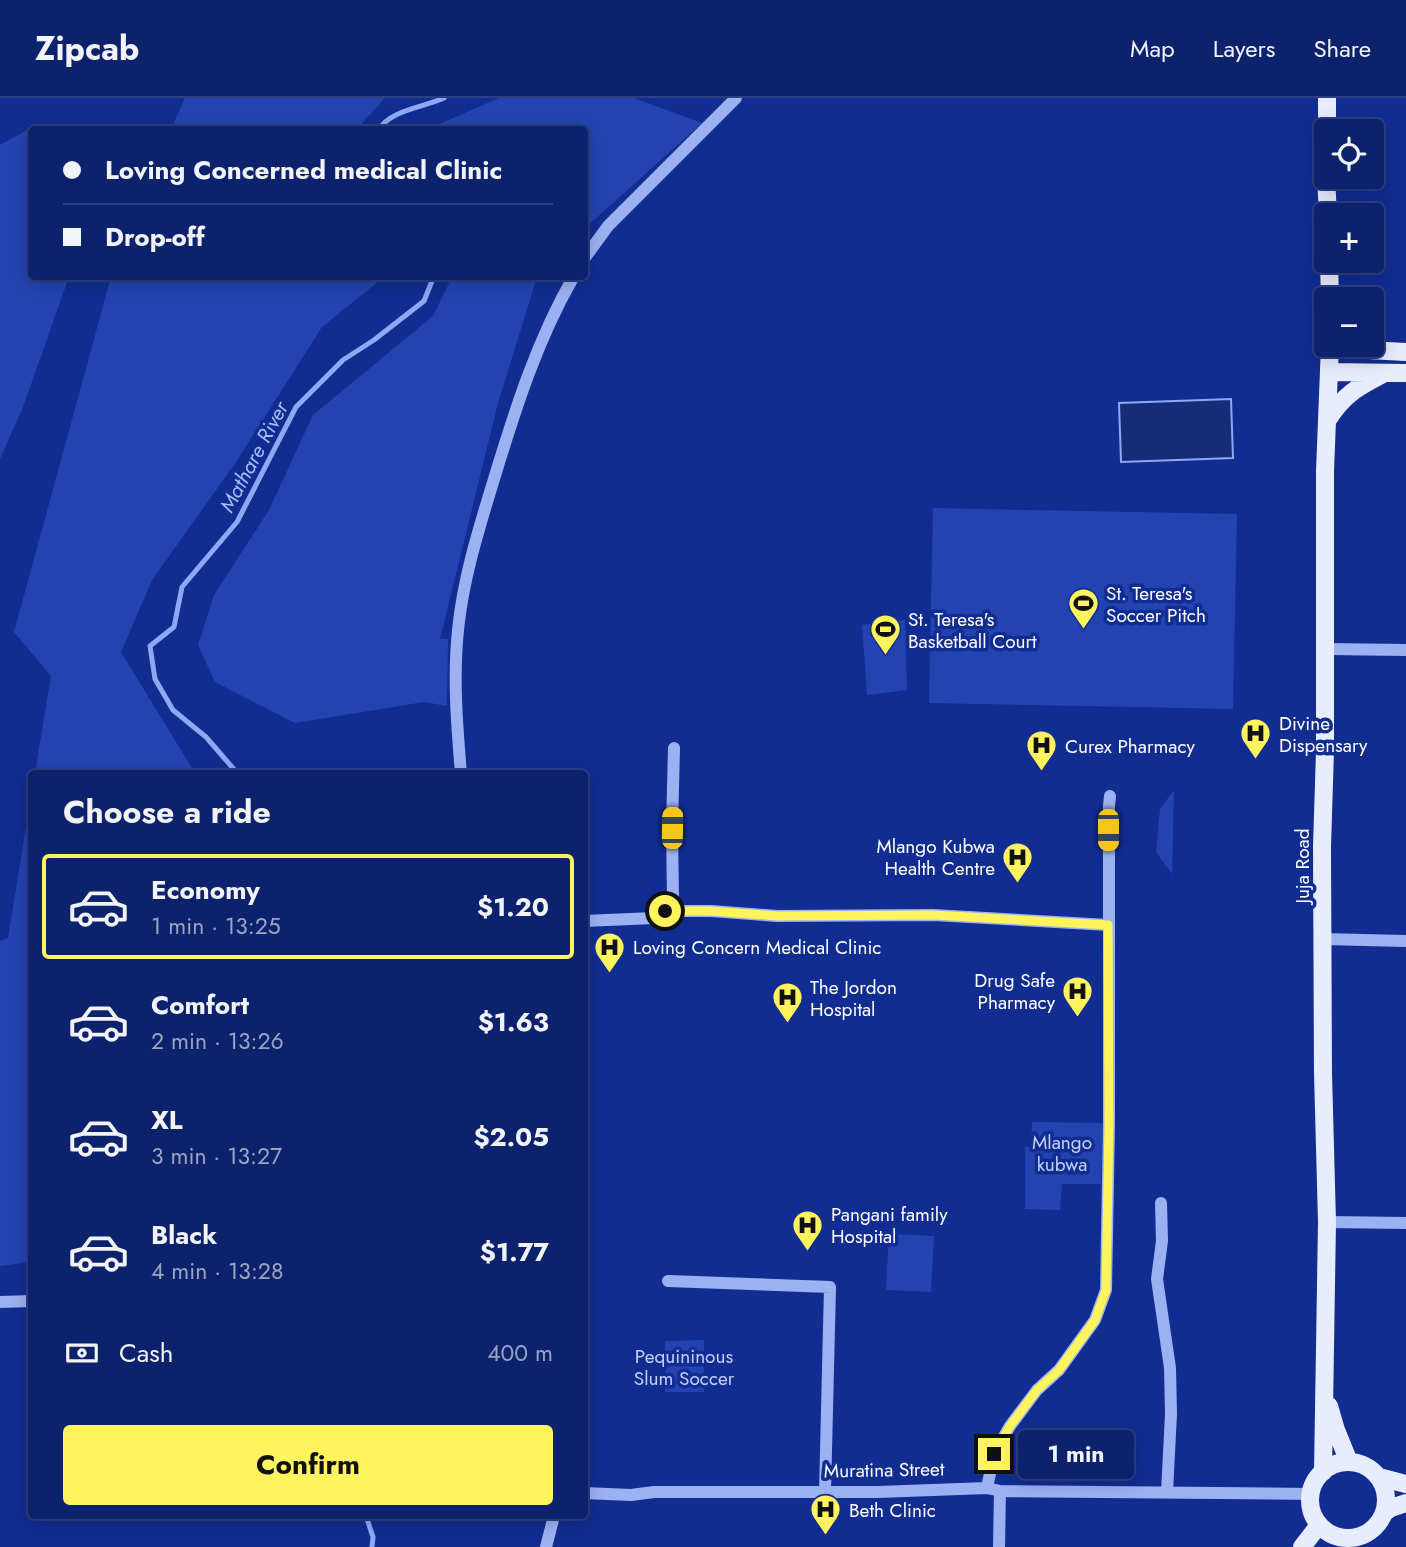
<!DOCTYPE html>
<meta charset="utf-8">
<style>
:root{--surface:#0d226d;--page:#162a72;--text:#f1f3f6;--muted:#9aa4c2;--line:#2d3f80;--accent:#fff45e}
body{margin:0;font-family:Jost,sans-serif;background:var(--page);color:var(--text);height:100vh;display:flex;flex-direction:column;font-size:26px;white-space:nowrap}
*{box-sizing:border-box;margin:0}
p{font-size:23px;color:var(--muted)}
.icon{flex:none;width:38px;height:38px;fill:none;stroke:currentColor;stroke-width:2;stroke-linecap:round;stroke-linejoin:round}
.map{position:relative;flex:1;overflow:hidden}
.details{position:absolute;left:28px;top:672px;width:560px;height:749px;display:flex;flex-direction:column;background:var(--surface);border-radius:7px;box-shadow:0 4px 18px #0003,0 0 0 2px var(--line)}
.details>*{flex:none}
.hud{position:absolute;left:28px;top:28px;width:560px;height:154px;border-radius:7px;box-shadow:0 4px 18px #0003,0 0 0 2px var(--line);display:grid;align-content:center;height:154px;padding:0 35px;background:var(--surface)}
.buttons{position:absolute;left:1314px;top:21px;display:grid;gap:14px}
.buttons a{display:grid;place-items:center;width:70px;height:70px;border-radius:7px;background:var(--surface);box-shadow:0 4px 18px #0003,0 0 0 2px var(--line);font-size:35px}
.end{position:absolute;width:32px;height:32px;margin:-16px;border:9px solid #fff45e;background:#111;box-shadow:0 0 0 4px #111}
.from{border-radius:50%}
.bubble{position:absolute;height:49px;border-radius:7px;background:var(--surface);box-shadow:0 4px 18px #0003,0 0 0 2px var(--line);font-size:23px;font-weight:700;line-height:49px;text-align:center}
.car{position:absolute;width:21px;height:42px;margin:-21px -10px;border-radius:9px;box-shadow:0 0 5px 2px #0007;background:linear-gradient(#f5c518 24%,#345 0 40%,#f5c518 0 76%,#345 0 86%,#f5c518 0)}
.hud b{display:flex;align-items:center;gap:24px;height:66px;font-size:26px}
.hud b+b{border-top:2px solid var(--line)}
.hud i{width:18px;height:18px;background:var(--text)}
ul{padding:0;list-style:none}
li{display:flex;align-items:center;gap:21px;height:105px;margin:0 14px 10px;padding:0 21px;border:4px solid transparent;border-radius:7px}
li div{flex:1}
li b{display:block;font-size:26px}
li em{font-style:normal;font-weight:700}
li.active{border-color:var(--accent)}
li>.icon{width:63px;height:63px;stroke-width:1.5}
h2{padding:0 35px;font-size:32px;line-height:84px}
.pay{display:flex;align-items:center;gap:18px;height:77px;padding:0 35px;font-size:26px}
.pay p{margin-inline-start:auto}
.cta{display:flex;gap:14px;margin-top:auto;padding:14px 35px}
.cta a{flex:1;height:80px;border-radius:7px;background:var(--accent);color:#111;font-size:28px;font-weight:700;line-height:80px;text-align:center}
header{display:flex;align-items:center;gap:42px;box-sizing:border-box;height:98px;padding:0 35px;background:var(--surface);border-bottom:2px solid var(--line)}
header strong{font-size:33px}
nav{display:flex;gap:38px;margin-inline-start:auto;font-size:24px}
.map>svg:first-child{display:block}
.green{fill:#2344b0}
.water{fill:#172c78;stroke:#8ea8f6;stroke-width:2}
.lines{fill:none;stroke-linecap:round;stroke-linejoin:round}
.stream{stroke:#8ea8f6;stroke-width:5}
.minor{stroke:#9cb1f2;stroke-width:12}
.major{stroke:#e8ecff;stroke-width:18}
.route{stroke:#fff45e;stroke-width:9}
.labels{text-anchor:middle;dominant-baseline:central;stroke-width:7;stroke-linejoin:round;paint-order:stroke}
.poi-label{font-size:19px;fill:#fff;stroke:#112d91;text-anchor:start}
.street-label{font-size:19px;fill:#fff;stroke:#112d91}
.park-label{font-size:19px;fill:#c4d1fd;stroke:#112d91}
.water-label{font-size:21px;font-style:italic;fill:#a8bcfa;stroke:#112d91}
</style>
<header>
<strong>Zipcab</strong>
<nav><a>Map</a><a>Layers</a><a>Share</a></nav>
</header>
<div class="map">
<svg width="1406" height="1449" viewBox="0 0 1406 1449">
<rect width="100%" height="100%" fill="#112d91"/>
<path class="green" d="M185,0H385L357,31H171Z
M499,0H634L702,25L585,130L584,32H426Z
M36,27L38,31L32,32V178L69,179L23,309L0,361V47Z
M111,179H384L322,229L236,364L152,482L121,554L195,675H35L51,578L14,534Z
M452,179H537L498,305L440,541H448L447,608L424,604L295,625L215,584L198,547L214,497L269,412L313,317L433,218Z
M933,410L1237,416L1233,611L929,605Z
M905,522L907,592L867,597L862,527Z
M1174,692L1172,776L1156,754L1160,711Z
M31,697V1164L0,1168V843L8,840Z
M1032,1024L1103,1025L1101,1086H1062L1060,1112L1025,1111V1049H1031Z
M889,1136L934,1138L931,1194L886,1192Z
M704,1242V1294H665V1243Z"/>
<path class="water" d="M1231,301L1233,360L1121,364L1119,305Z"/>
<g class="lines">
<path class="stream" d="M379,32C389,12 425,9 444,0
M238,676L206,639L173,612L155,581L150,548L174,529L182,489L237,424L296,309L343,262L374,242L424,203L434,178
M366,1418L373,1439L372,1449"/>
<path class="minor" d="M584,161L608,128L736,0
M1326,551L1406,552
M461,676C457,628 453,580 458,532C463,481 479,430 494,381C515,312 537,242 574,178
M665,813H711L777,818L933,817L1108,827
M584,823L654,820L665,813L673,801L672,730L674,650
M1322,841L1406,843
M1161,1105L1162,1143L1157,1181L1170,1270L1171,1316L1167,1394
M1327,1124L1406,1125
M668,1183L830,1189L825,1394
M0,1204L32,1203
M987,1390L994,1356L1010,1328L1037,1292L1059,1272L1095,1222L1106,1192L1109,1026V708L1110,698
M584,1395L631,1397L654,1394H878L987,1390L1000,1393L1311,1396
M546,1449L554,1418
M999,1449L1000,1393"/>
<path class="major" d="M1327,33V0
M1326,46V79L1328,117
M1329,163L1330,201
M1330,250L1406,254
M1329,274L1406,275
M1327,323C1344,296 1358,289 1385,275
M1329,1308L1336,1332L1349,1364
M1310 1402a38 38 0 1 1 76 0a38 38 0 1 1-76 0Z
M1323,1374L1327,1124L1323,975L1322,749L1325,653V373L1330,247
M1379,1379L1406,1386
M1385,1414L1391,1410L1406,1405
M1302,1449L1319,1427"/>
</g>
<g class="lines">
<path class="route" d="M665,813H711L778,818L933,817L1108,827L1109,1026L1106,1192L1095,1222L1059,1272L1037,1292L1010,1328L994,1356"/>
</g>
<defs>
<symbol id="stadium-pin" viewBox="-11 -11 22 30"><path d="M0 17L-7.5 6A9.5 9.5 0 1 1 7.5 6Z" fill="#fff45e" stroke="#112d91"/><path d="M0-5a6.5 5 0 1 0 0 10a6.5 5 0 1 0 0-10ZM-3.5-1.8h7v3.6h-7Z" fill="#111"/></symbol>
<symbol id="hospital-pin" viewBox="-11 -11 22 30"><path d="M0 17L-7.5 6A9.5 9.5 0 1 1 7.5 6Z" fill="#fff45e" stroke="#112d91"/><path d="M-5-5h3v3.5h4V-5h3V5h-3V1.5h-4V5h-3Z" fill="#111"/></symbol>
</defs>
<g fill-rule="evenodd">
<use href="#stadium-pin" x="1066" y="488" width="35" height="47"/>
<use href="#stadium-pin" x="868" y="514" width="35" height="47"/>
<use href="#hospital-pin" x="1238" y="618" width="35" height="47"/>
<use href="#hospital-pin" x="1024" y="630" width="35" height="47"/>
<use href="#hospital-pin" x="1000" y="742" width="35" height="47"/>
<use href="#hospital-pin" x="592" y="832" width="35" height="47"/>
<use href="#hospital-pin" x="1060" y="876" width="35" height="47"/>
<use href="#hospital-pin" x="770" y="882" width="35" height="47"/>
<use href="#hospital-pin" x="790" y="1110" width="35" height="47"/>
<use href="#hospital-pin" x="808" y="1394" width="35" height="47"/>
</g>
<g class="labels">
<g class="poi-label">
<text x="1106" y="495">St. Teresa's<tspan x="1106" dy="22">Soccer Pitch</tspan></text>
<text x="908" y="521">St. Teresa's<tspan x="908" dy="22">Basketball Court</tspan></text>
<text x="1279" y="625">Divine<tspan x="1279" dy="22">Dispensary</tspan></text>
<text x="1065" y="648">Curex Pharmacy</text>
<text x="995" y="748" text-anchor="end">Mlango Kubwa<tspan x="995" dy="22">Health Centre</tspan></text>
<text x="633" y="849">Loving Concern Medical Clinic</text>
<text x="1055" y="882" text-anchor="end">Drug Safe<tspan x="1055" dy="22">Pharmacy</tspan></text>
<text x="810" y="889">The Jordon<tspan x="810" dy="22">Hospital</tspan></text>
<text x="831" y="1116">Pangani family<tspan x="831" dy="22">Hospital</tspan></text>
<text x="849" y="1412">Beth Clinic</text>
</g>
<g class="street-label">
<text transform="translate(1302 768) rotate(-90)">Juja Road</text>
<text transform="translate(884 1372) rotate(-1)">Muratina Street</text>
</g>
<g class="park-label">
<text x="1062" y="1044">Mlango<tspan x="1062" dy="22">kubwa</tspan></text>
<text x="684" y="1258">Pequininous<tspan x="684" dy="22">Slum Soccer</tspan></text>
</g>
<g class="water-label">
<text transform="translate(254 359) rotate(-62)">Mathare River</text>
</g>
</g>
</svg>
<div class="buttons">
<a><svg class="icon" aria-label="locate" viewBox="0 0 24 24"><circle cx="12" cy="12" r="6"/><path d="M12 2v4M12 18v4M2 12h4M18 12h4"/></svg></a>
<a>+</a>
<a>−</a>
</div>
<i class="end from" style="left:665px;top:813px"></i>
<i class="end" style="left:994px;top:1356px"></i>
<div class="bubble" style="left:1018px;top:1332px;width:116px">1 min</div>
<i class="car" style="left:672px;top:730px;rotate:1deg"></i>
<i class="car" style="left:1108px;top:732px;rotate:180deg"></i>
<div class="hud">
<b><i class="from"></i>Loving Concerned medical Clinic</b>
<b><i></i>Drop-off</b>
</div>
<section class="details">
<h2>Choose a ride</h2>
<ul>
<li class="active"><svg class="icon" aria-label="car" viewBox="0 0 24 24"><path d="M5 17H2v-5l4-1 3-4h7l3 4 3 1v5h-3M9 17h6M6 11h13"/><circle cx="7" cy="17" r="2"/><circle cx="17" cy="17" r="2"/></svg><div><b>Economy</b><p>1 min · 13:25</p></div><em>$1.20</em></li>
<li><svg class="icon" aria-label="car" viewBox="0 0 24 24"><path d="M5 17H2v-5l4-1 3-4h7l3 4 3 1v5h-3M9 17h6M6 11h13"/><circle cx="7" cy="17" r="2"/><circle cx="17" cy="17" r="2"/></svg><div><b>Comfort</b><p>2 min · 13:26</p></div><em>$1.63</em></li>
<li><svg class="icon" aria-label="car" viewBox="0 0 24 24"><path d="M5 17H2v-5l4-1 3-4h7l3 4 3 1v5h-3M9 17h6M6 11h13"/><circle cx="7" cy="17" r="2"/><circle cx="17" cy="17" r="2"/></svg><div><b>XL</b><p>3 min · 13:27</p></div><em>$2.05</em></li>
<li><svg class="icon" aria-label="car" viewBox="0 0 24 24"><path d="M5 17H2v-5l4-1 3-4h7l3 4 3 1v5h-3M9 17h6M6 11h13"/><circle cx="7" cy="17" r="2"/><circle cx="17" cy="17" r="2"/></svg><div><b>Black</b><p>4 min · 13:28</p></div><em>$1.77</em></li>
</ul>
<div class="pay"><svg class="icon" aria-label="cash" viewBox="0 0 24 24"><path d="M3 7h18v10H3z"/><circle cx="12" cy="12" r="2"/></svg>Cash<p>400 m</p></div>
<div class="cta"><a>Confirm</a></div>
</section>
</div>
